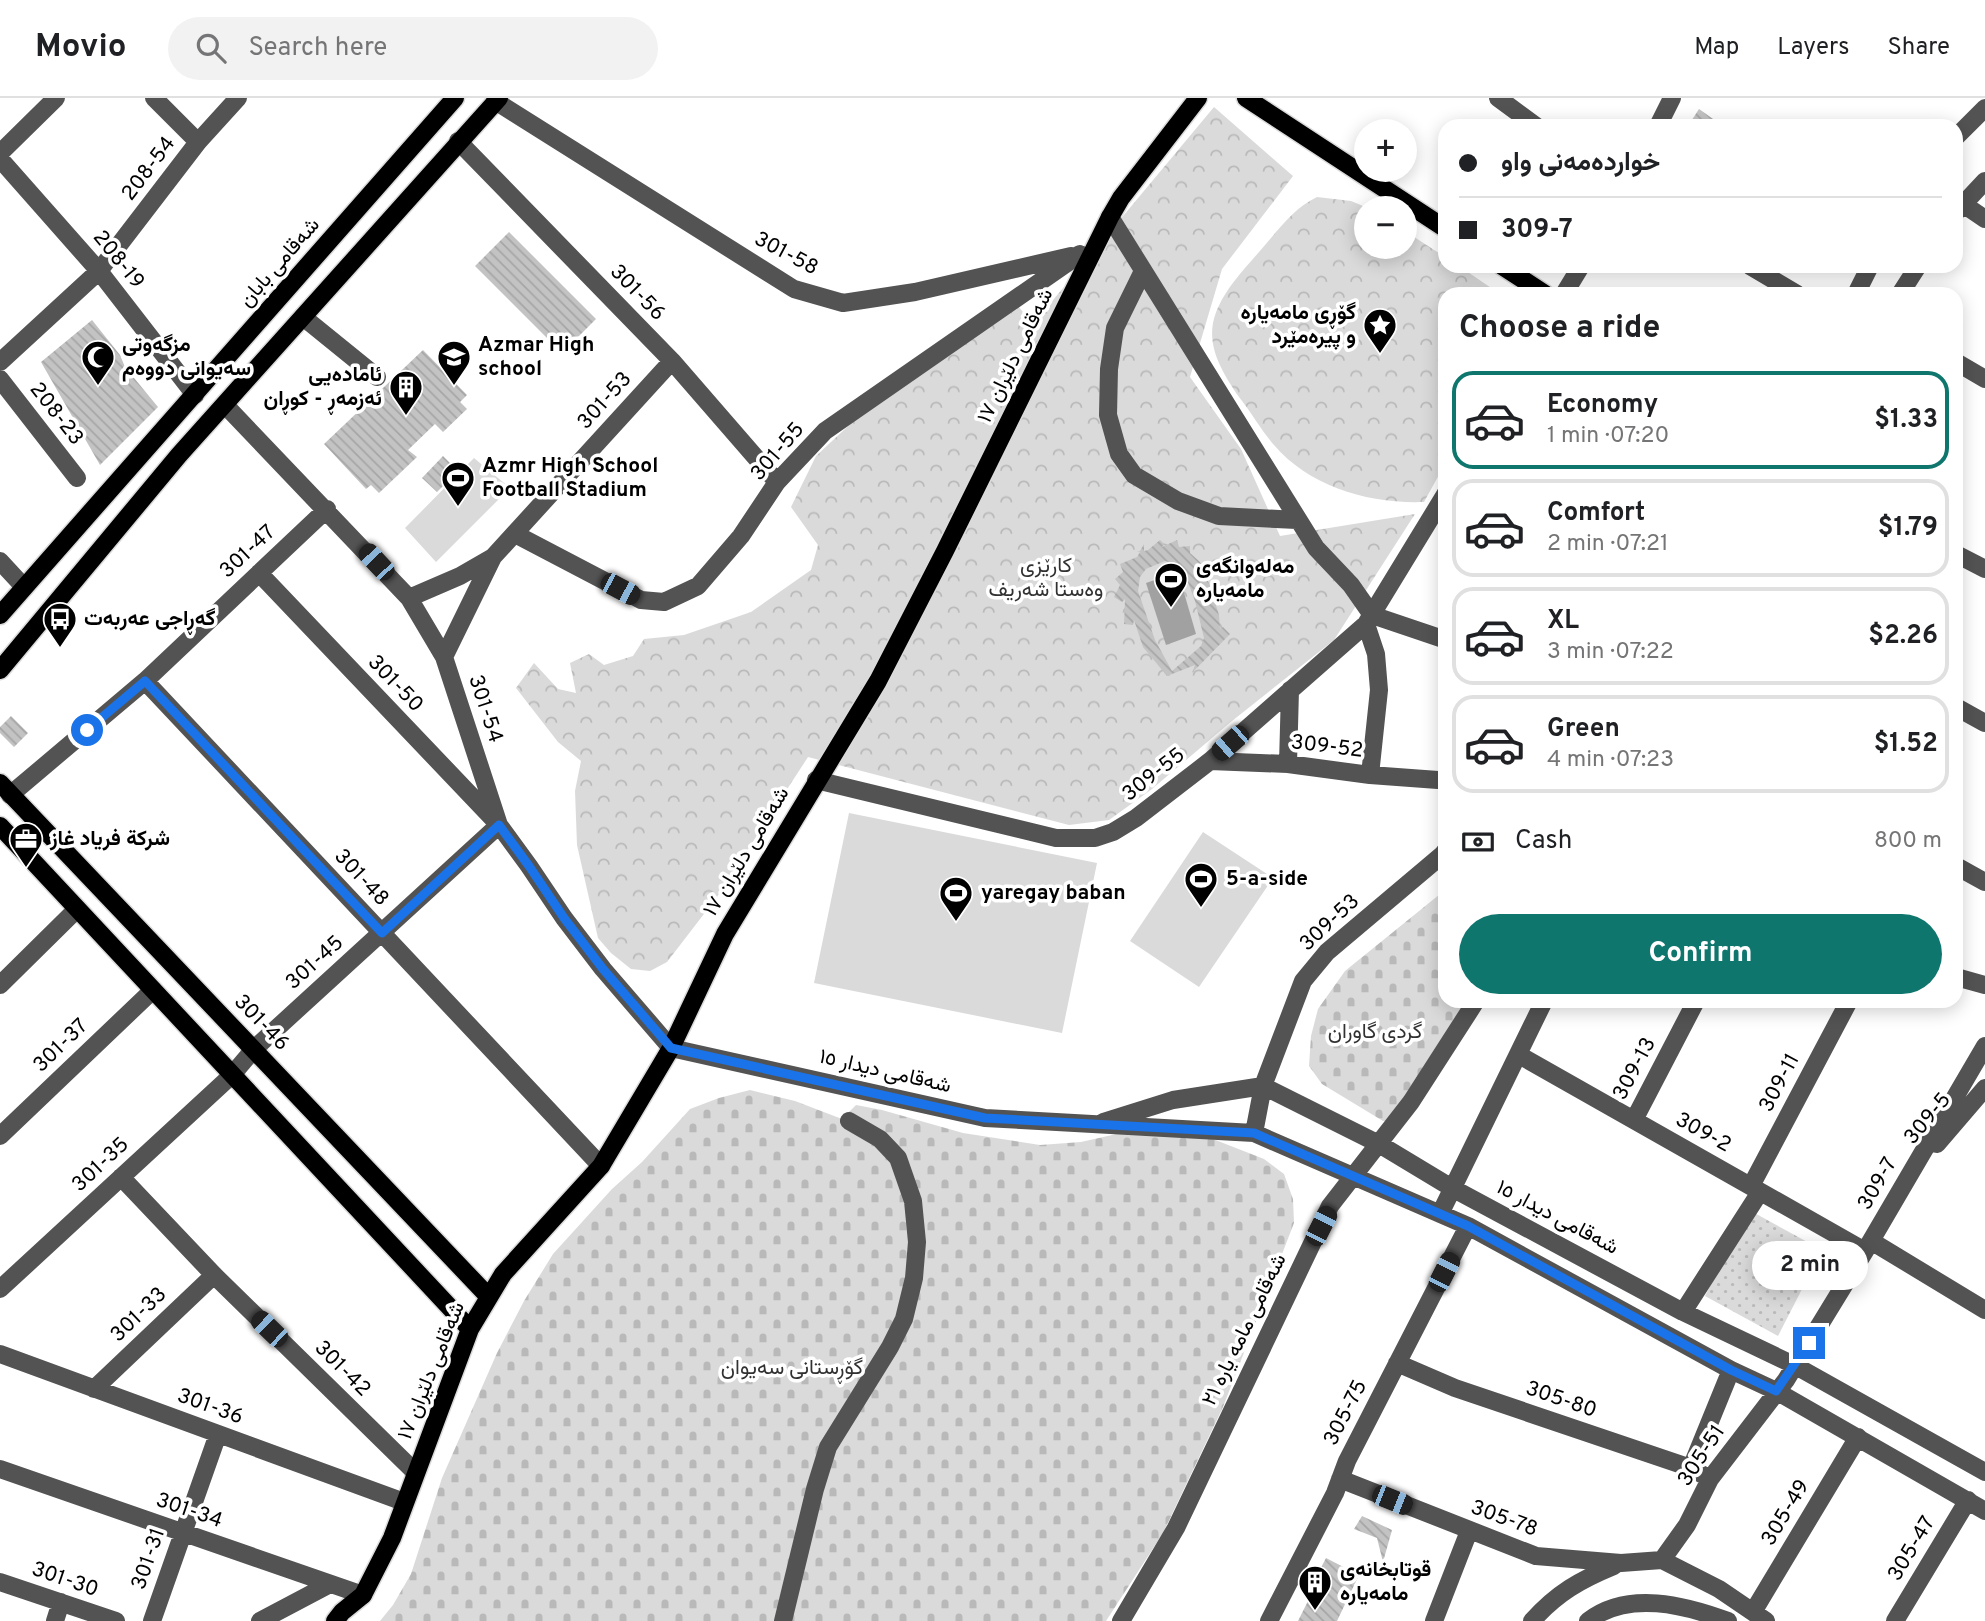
<!DOCTYPE html>
<meta charset="utf-8">
<style>
:root{--surface:#fff;--page:#f2f2f2;--text:#202124;--muted:#757577;--line:#e0e0e0;--accent:#0f766e}
body{margin:0;font-family:Overpass,Vazirmatn,sans-serif;background:var(--page);color:var(--text);height:100vh;display:flex;flex-direction:column;font-size:26px;white-space:nowrap}
*{box-sizing:border-box;margin:0}
p{font-size:23px;color:var(--muted)}
.icon{flex:none;width:38px;height:38px;fill:none;stroke:currentColor;stroke-width:2;stroke-linecap:round;stroke-linejoin:round}
.map{position:relative;flex:1;overflow:hidden}
.details{position:absolute;left:1438px;top:189px;width:525px;height:721px;display:flex;flex-direction:column;background:var(--surface);border-radius:21px;box-shadow:0 4px 18px #0003}
.details>*{flex:none}
.top-card{position:absolute;left:1438px;top:21px;width:525px;height:154px;border-radius:21px;box-shadow:0 4px 18px #0003;display:grid;align-content:center;height:154px;padding:0 21px;background:var(--surface)}
.controls{position:absolute;left:1354px;top:21px;display:grid;gap:14px}
.controls a{display:grid;place-items:center;width:63px;height:63px;border-radius:50%;background:var(--surface);box-shadow:0 4px 18px #0003;font-size:35px}
.end{position:absolute;width:32px;height:32px;margin:-16px;border:9px solid #1a73e8;background:#fff;box-shadow:0 0 0 4px #fff}
.from{border-radius:50%}
.bubble{position:absolute;height:49px;border-radius:24px;background:var(--surface);box-shadow:0 4px 18px #0003;font-size:23px;font-weight:700;line-height:49px;text-align:center}
.car{position:absolute;width:21px;height:42px;margin:-21px -10px;border-radius:9px;box-shadow:0 0 5px 2px #0007;background:linear-gradient(#222 24%,#8ab4d8 0 40%,#222 0 76%,#8ab4d8 0 86%,#222 0)}
.top-card b{display:flex;align-items:center;gap:24px;height:66px;font-size:26px}
.top-card b+b{border-top:2px solid var(--line)}
.top-card i{width:18px;height:18px;background:var(--text)}
ul{padding:0;list-style:none}
li{display:flex;align-items:center;gap:21px;height:98px;margin:0 14px 10px;padding:0 7px;border:4px solid var(--line);border-radius:21px}
li div{flex:1}
li b{display:block;font-size:26px}
li em{font-style:normal;font-weight:700}
li.active{border-color:var(--accent)}
li>.icon{width:63px;height:63px;stroke-width:1.5}
h2{padding:0 21px;font-size:32px;line-height:84px}
.pay{display:flex;align-items:center;gap:18px;height:77px;padding:0 21px;font-size:26px}
.pay p{margin-inline-start:auto}
.button{display:flex;gap:14px;margin-top:auto;padding:14px 21px}
.button a{flex:1;height:80px;border-radius:42px;background:var(--accent);color:#fff;font-size:28px;font-weight:700;line-height:80px;text-align:center}
header{display:flex;align-items:center;gap:42px;box-sizing:border-box;height:98px;padding:0 35px;background:var(--surface);border-bottom:2px solid var(--line)}
header strong{font-size:33px}
nav{display:flex;gap:38px;margin-inline-start:auto;font-size:24px}
.search{width:490px;height:63px;background:var(--page);display:flex;align-items:center;gap:18px;box-sizing:border-box;padding:0 24px;border-radius:38px;color:var(--muted);font-size:26px}
.map>svg:first-child{display:block}
.forest{fill:url(#forest-crowns)}
.cemetery{fill:url(#cemetery-stones)}
.park{fill:url(#park-dots)}
.pitch{fill:#dadada}
.water{fill:#a1a1a1}
.building{fill:url(#building-back-hatch);fill-rule:evenodd}
.lines{fill:none;stroke-linecap:round;stroke-linejoin:round}
.major-casing{stroke:#dbdbdb;stroke-width:21}
.minor{stroke:#535353;stroke-width:18}
.major{stroke:#000;stroke-width:18}
.route{stroke:#1a73e8;stroke-width:9}
.labels{text-anchor:middle;dominant-baseline:central;stroke-width:7;stroke-linejoin:round;paint-order:stroke}
.street-label{font-size:21px;fill:#000;stroke:#fff}
.poi-label{font-size:21px;font-weight:bold;fill:#000;stroke:#fff;text-anchor:start}
.park-label{font-size:21px;fill:#313131;stroke:#fff}
</style>
<header>
<strong>Movio</strong>
<div class="search"><svg class="icon" aria-label="search" viewBox="0 0 24 24"><circle cx="10" cy="10" r="6"/><path d="M15 15l6 6"/></svg>Search here</div>
<nav><a>Map</a><a>Layers</a><a>Share</a></nav>
</header>
<div class="map">
<svg width="1985" height="1523" viewBox="0 0 1985 1523">
<defs>
<pattern id="forest-crowns" width="20" height="18" patternUnits="userSpaceOnUse" patternTransform="scale(1.75)"><rect width="20" height="18" fill="#dadada"/><path d="M2 6a3 3 0 1 1 6 0M12 15a3 3 0 1 1 6 0" fill="none" stroke="#b9b9b9"/></pattern>
<pattern id="cemetery-stones" width="16" height="16" patternUnits="userSpaceOnUse" patternTransform="scale(1.75)"><rect width="16" height="16" fill="#dadada"/><path d="M2 7V4a2 2 0 0 1 4 0v3zM10 15v-3a2 2 0 0 1 4 0v3z" fill="#b9b9b9"/></pattern>
<pattern id="park-dots" width="8" height="8" patternUnits="userSpaceOnUse" patternTransform="scale(1.75)"><rect width="8" height="8" fill="#dadada"/><path d="M2 2h.1M6 6h.1" fill="none" stroke="#b9b9b9" stroke-width="1.8" stroke-linecap="round"/></pattern>
<pattern id="building-back-hatch" width="6" height="6" patternUnits="userSpaceOnUse" patternTransform="scale(1.75)"><rect width="6" height="6" fill="#c3c3c3"/><path d="M-1 5l2 2M0 0l6 6M5-1l2 2" fill="none" stroke="#a6a6a6"/></pattern>
</defs>
<rect width="100%" height="100%" fill="#fff"/>
<path class="forest" d="M1214,9L1293,78L1222,171L1190,279L1241,351L1280,438L1415,416L1334,542L1232,623L1152,691L1109,722L1069,727L808,659L717,799L667,864L650,873L631,871L611,855L598,840L577,747L575,693L581,663L558,644L516,590L534,565L558,591L576,595L570,565L589,556L604,567L633,558L644,541L684,537L751,514L811,472L818,447L791,409L816,358L860,317L1018,208L1033,226Z
M1317,99L1351,103L1368,110L1367,149H1405V133L1445,159L1446,168H1459L1500,196H1446L1445,366L1424,404C1369,406 1310,389 1274,347C1261,332 1251,314 1239,299C1224,277 1208,252 1213,225C1219,197 1241,175 1259,154C1276,135 1293,110 1317,99Z"/>
<path class="cemetery" d="M1445,792L1446,903H1466L1389,1023H1383L1322,986L1309,968L1311,938L1318,911L1345,873Z
M750,992L795,1003L842,1021L856,1007L882,1012L963,1035L1040,1047L1081,1044L1121,1035L1195,1034L1264,1061L1284,1076L1293,1101L1294,1125L1223,1309L1163,1435L1106,1523H380L393,1507L411,1476L442,1380L497,1255L524,1203L553,1156L612,1091L642,1064L690,1011L719,1000Z"/>
<path class="park" d="M1749,1112L1822,1152L1778,1238L1705,1198Z"/>
<path class="pitch" d="M474,360L510,390L436,464L405,430Z
M849,715L1097,765L1062,935L814,885Z
M1203,734L1273,780L1199,889L1130,843Z"/>
<path class="water" d="M1178,474L1196,536L1166,547L1146,485Z"/>
<path class="building" d="M1699,11L1723,28H1688Z
M509,134L596,221L562,255L475,168Z
M92,222L120,257L125,269L158,309L100,367L41,264Z
M423,252L467,297L460,304L467,311L443,334L435,326L408,352L417,359L379,395L371,387L366,391L324,346Z
M443,358L458,373L437,394L422,380Z
M1160,442L1164,446L1162,449L1177,442L1179,449L1190,448V455L1200,464L1210,488L1219,517L1220,531L1223,529L1230,536L1192,575L1195,567L1167,578L1143,549L1134,522L1133,527L1124,526L1125,501L1122,504L1114,499L1120,487L1115,481L1123,474L1120,466L1137,459L1140,454L1137,453H1140L1144,446V453L1148,452ZM1165,463L1175,466L1184,474L1195,503L1204,540L1201,548L1172,573L1155,542L1138,493L1140,479L1146,471Z
M11,618L28,635L14,649L0,635V629Z
M1362,1418L1392,1432L1383,1464L1377,1440L1354,1431Z
M1326,1460L1359,1477L1337,1523H1298L1315,1489L1312,1487Z"/>
<g class="lines">
<defs>
<path id="major" d="M1246,0L1446,131
M1502,168L1545,196
M0,517L455,0
M0,572L179,357L499,0
M0,685L488,1198
M0,728L470,1231
M335,1523L342,1514L363,1497L392,1440L470,1231L503,1176L601,1068L671,950L725,836L878,583L945,453L1110,119L1121,100L1198,0"/>
</defs>
<use href="#major" class="major-casing"/>
<path class="minor" d="M154,0L198,44
M1498,0L1536,28
M495,3L794,191L843,205L915,194L1071,158
M1658,28L1672,0
M1956,39L1985,10
M458,43L672,263L777,384
M0,55L56,0
M0,61L99,173L195,297
M1963,106L1985,121
M1956,114L1985,83
M1110,119L1316,450L1351,487L1372,517L1446,542
M1750,168L1797,196
M1143,173L1115,230L1109,271L1108,317L1119,356L1134,377L1178,403L1219,418L1297,422
M1564,196L1581,168
M1856,196L1870,168
M1900,196L1918,168
M303,219L377,279
M0,264L99,173L198,44L238,0
M1956,264L1985,281
M0,281L77,380
M225,307L409,500L444,559L499,727L529,768L564,820L603,871L671,950L985,1020L1254,1035L1468,1128L1731,1272L1776,1293L1985,1413
M515,436L641,502L664,504L698,488L741,438L777,384L825,333L1080,156
M1956,456L1985,471
M0,463L24,489
M409,500L460,478L493,459L672,263
M1366,526L1376,556L1379,592L1370,677
M444,559L493,459
M145,583L601,1068
M1956,609L1985,625
M1210,663L1288,666L1370,677L1438,682
M1288,666L1290,592
M816,682L1056,740H1095L1113,734L1136,720L1210,663L1366,526L1446,395
M10,697L145,583L327,411
M1956,768L1985,784
M1956,879L1985,887
M0,887L77,811
M1519,957L1865,1153
M1634,1022L1696,903
M1103,1024L1173,1002L1263,988L1379,1046L1452,1090L1683,1214L1794,1267L1985,1374
M1254,1035L1263,988L1303,883L1327,854L1442,757L1446,752
M0,1038L153,892
M1937,1046L1985,990
M121,1079L214,1177L415,1374
M1751,1088L1849,903
M1440,1116L1544,903
M1871,1143L1985,1212
M0,1191L232,977L254,951L499,727L259,475
M1683,1214L1760,1094
M0,1256L404,1404
M1397,1265L1455,1290L1691,1370L1710,1381
M94,1291L214,1177
M1691,1370L1731,1272
M0,1371L363,1497
M1340,1381L1536,1458L1621,1465L1662,1462
M1662,1462L1687,1427L1710,1381L1786,1282L1865,1153L1985,948
M1662,1462L1719,1491L1766,1523
M0,1484L116,1523
M1753,1514L1858,1339
M55,1523L61,1504
M152,1523L218,1336
M260,1523L330,1486
M783,1523L815,1391L828,1349L890,1249L904,1221L914,1180L917,1144L913,1103L898,1060L880,1041L849,1023
M1121,1523L1176,1430L1330,1108L1411,1004L1476,903
M1269,1523L1335,1395L1347,1363L1468,1128
M1434,1523L1469,1433
M1532,1523C1557,1495 1580,1482 1614,1468
M1588,1523C1628,1492 1685,1507 1728,1523
M1895,1523L1968,1402"/>
<use href="#major" class="major"/>
</g>
<g class="lines">
<path class="route" d="M87,632L145,583L382,835L499,727L529,768L564,820L603,871L671,950L985,1020L1254,1035L1468,1128L1731,1272L1776,1293L1809,1245"/>
</g>
<defs>
<symbol id="sight-pin" viewBox="-11 -11 22 30"><path d="M0 17L-7.5 6A9.5 9.5 0 1 1 7.5 6Z" fill="#000" stroke="#fff"/><path d="M0-6L1.8-2.2L6-1.7L2.9 1.2L3.7 5.4L0 3.3L-3.7 5.4L-2.9 1.2L-6-1.7L-1.8-2.2Z" fill="#fff"/></symbol>
<symbol id="mosque-pin" viewBox="-11 -11 22 30"><path d="M0 17L-7.5 6A9.5 9.5 0 1 1 7.5 6Z" fill="#000" stroke="#fff"/><path d="M3.5-4.9A6 6 0 1 0 3.5 4.9A5 5 0 1 1 3.5-4.9Z" fill="#fff"/></symbol>
<symbol id="school-pin" viewBox="-11 -11 22 30"><path d="M0 17L-7.5 6A9.5 9.5 0 1 1 7.5 6Z" fill="#000" stroke="#fff"/><path d="M0-5L7-2L0 1L-7-2ZM-4 1L0 2.5L4 1V4Q0 6-4 4Z" fill="#fff"/></symbol>
<symbol id="building-pin" viewBox="-11 -11 22 30"><path d="M0 17L-7.5 6A9.5 9.5 0 1 1 7.5 6Z" fill="#000" stroke="#fff"/><path d="M-4-6H4V6H1V3H-1V6H-4ZM-2.5-4.3h1.7v1.8h-1.7ZM.8-4.3h1.7v1.8H.8ZM-2.5-1h1.7V.8h-1.7ZM.8-1h1.7V.8H.8Z" fill="#fff"/></symbol>
<symbol id="stadium-pin" viewBox="-11 -11 22 30"><path d="M0 17L-7.5 6A9.5 9.5 0 1 1 7.5 6Z" fill="#000" stroke="#fff"/><path d="M0-5a6.5 5 0 1 0 0 10a6.5 5 0 1 0 0-10ZM-3.5-1.8h7v3.6h-7Z" fill="#fff"/></symbol>
<symbol id="bus-pin" viewBox="-11 -11 22 30"><path d="M0 17L-7.5 6A9.5 9.5 0 1 1 7.5 6Z" fill="#000" stroke="#fff"/><path d="M-5-6H5V4H4V6H2V4H-2V6H-4V4H-5ZM-3.5-4V0h7V-4ZM-3.5 1.2v1.5H-2V1.2ZM2 1.2v1.5H3.5V1.2Z" fill="#fff"/></symbol>
<symbol id="office-pin" viewBox="-11 -11 22 30"><path d="M0 17L-7.5 6A9.5 9.5 0 1 1 7.5 6Z" fill="#000" stroke="#fff"/><path d="M-6-3h4V-5.5h4V-3h4V5H-6ZM-1-4.5V-3h2v-1.5ZM-6 0V1H6V0Z" fill="#fff"/></symbol>
</defs>
<g fill-rule="evenodd">
<use href="#sight-pin" x="1361" y="208" width="38" height="52"/>
<use href="#mosque-pin" x="79" y="240" width="38" height="52"/>
<use href="#school-pin" x="435" y="240" width="38" height="52"/>
<use href="#building-pin" x="387" y="270" width="38" height="52"/>
<use href="#stadium-pin" x="439" y="361" width="38" height="52"/>
<use href="#stadium-pin" x="1152" y="462" width="38" height="52"/>
<use href="#bus-pin" x="41" y="502" width="38" height="52"/>
<use href="#office-pin" x="7" y="722" width="38" height="52"/>
<use href="#stadium-pin" x="1182" y="762" width="38" height="52"/>
<use href="#stadium-pin" x="937" y="776" width="38" height="52"/>
<use href="#building-pin" x="1296" y="1465" width="38" height="52"/>
</g>
<g class="labels">
<g class="street-label">
<text transform="translate(149 71) rotate(-53)">208-54</text>
<text transform="translate(786 156) rotate(28)">301-58</text>
<text transform="translate(118 162) rotate(51)">208-19</text>
<text transform="translate(280 165) rotate(-49)">شەقامی بابان</text>
<text transform="translate(637 195) rotate(46)">301-56</text>
<text transform="translate(1016 258) rotate(-64)">شەقامی دلێران ١٧</text>
<text transform="translate(605 303) rotate(-48)">301-53</text>
<text transform="translate(56 316) rotate(52)">208-23</text>
<text transform="translate(778 354) rotate(-49)">301-55</text>
<text transform="translate(248 454) rotate(-43)">301-47</text>
<text transform="translate(395 586) rotate(46)">301-50</text>
<text transform="translate(485 611) rotate(72)">301-54</text>
<text transform="translate(1327 649) rotate(7)">309-52</text>
<text transform="translate(1154 677) rotate(-38)">309-55</text>
<text transform="translate(747 754) rotate(-59)">شەقامی دلێران ١٧</text>
<text transform="translate(361 780) rotate(47)">301-48</text>
<text transform="translate(1330 825) rotate(-43)">309-53</text>
<text transform="translate(315 865) rotate(-42)">301-45</text>
<text transform="translate(261 925) rotate(46)">301-46</text>
<text transform="translate(61 948) rotate(-44)">301-37</text>
<text transform="translate(1635 971) rotate(-62)">309-13</text>
<text transform="translate(885 974) rotate(13)">شەقامی دیدار ١٥</text>
<text transform="translate(1780 985) rotate(-62)">309-11</text>
<text transform="translate(1928 1021) rotate(-50)">309-5</text>
<text transform="translate(1703 1035) rotate(29)">309-2</text>
<text transform="translate(101 1067) rotate(-43)">301-35</text>
<text transform="translate(1878 1086) rotate(-60)">309-7</text>
<text transform="translate(1557 1120) rotate(28)">شەقامی دیدار ١٥</text>
<text transform="translate(139 1217) rotate(-44)">301-33</text>
<text transform="translate(1245 1232) rotate(-64)">شەقامی مامە یارە ٢١</text>
<text transform="translate(342 1271) rotate(45)">301-42</text>
<text transform="translate(432 1273) rotate(-68)">شەقامی دلێران ١٧</text>
<text transform="translate(1561 1302) rotate(19)">305-80</text>
<text transform="translate(210 1309) rotate(20)">301-36</text>
<text transform="translate(1346 1315) rotate(-63)">305-75</text>
<text transform="translate(1702 1358) rotate(-57)">305-51</text>
<text transform="translate(189 1413) rotate(19)">301-34</text>
<text transform="translate(1786 1415) rotate(-59)">305-49</text>
<text transform="translate(1504 1421) rotate(20)">305-78</text>
<text transform="translate(1912 1451) rotate(-59)">305-47</text>
<text transform="translate(149 1461) rotate(-71)">301-31</text>
<text transform="translate(65 1482) rotate(19)">301-30</text>
</g>
<g class="poi-label">
<text x="1356" y="215" text-anchor="end">گۆڕی مامەیارە<tspan x="1356" dy="24">و پیرەمێرد</tspan></text>
<text x="122" y="247">مزگەوتی<tspan x="122" dy="24">سەیوانی دووەم</tspan></text>
<text x="478" y="247">Azmar High<tspan x="478" dy="24">school</tspan></text>
<text x="382" y="277" text-anchor="end">ئامادەیی<tspan x="382" dy="24">ئەزمەڕ - کوڕان</tspan></text>
<text x="482" y="368">Azmr High School<tspan x="482" dy="24">Football Stadium</tspan></text>
<text x="1196" y="469">مەلەوانگەی<tspan x="1196" dy="24">مامەیارە</tspan></text>
<text x="84" y="521">گەڕاجی عەربەت</text>
<text x="50" y="741">شرکة فرياد غاز</text>
<text x="1226" y="781">5-a-side</text>
<text x="981" y="795">yaregay baban</text>
<text x="1340" y="1472">قوتابخانەی<tspan x="1340" dy="24">مامەیارە</tspan></text>
</g>
<g class="park-label">
<text x="1046" y="468">کارێزی<tspan x="1046" dy="24">وەستا شەریف</tspan></text>
<text x="1375" y="934">گردی گاوران</text>
<text x="792" y="1270">گۆڕستانی سەیوان</text>
</g>
</g>
</svg>
<div class="controls">
<a>+</a>
<a>−</a>
</div>
<i class="end from" style="left:87px;top:632px"></i>
<i class="end" style="left:1809px;top:1245px"></i>
<div class="bubble" style="left:1752px;top:1143px;width:116px">2 min</div>
<i class="car" style="left:376px;top:464px;rotate:317deg"></i>
<i class="car" style="left:620px;top:491px;rotate:118deg"></i>
<i class="car" style="left:1230px;top:645px;rotate:229deg"></i>
<i class="car" style="left:1321px;top:1128px;rotate:27deg"></i>
<i class="car" style="left:1444px;top:1174px;rotate:27deg"></i>
<i class="car" style="left:269px;top:1231px;rotate:314deg"></i>
<i class="car" style="left:1392px;top:1402px;rotate:112deg"></i>
<div class="top-card">
<b><i class="from"></i>خواردەمەنی واو</b>
<b><i></i>309-7</b>
</div>
<section class="details">
<h2>Choose a ride</h2>
<ul>
<li class="active"><svg class="icon" aria-label="car" viewBox="0 0 24 24"><path d="M5 17H2v-5l4-1 3-4h7l3 4 3 1v5h-3M9 17h6M6 11h13"/><circle cx="7" cy="17" r="2"/><circle cx="17" cy="17" r="2"/></svg><div><b>Economy</b><p>1 min · 07:20</p></div><em>$1.33</em></li>
<li><svg class="icon" aria-label="car" viewBox="0 0 24 24"><path d="M5 17H2v-5l4-1 3-4h7l3 4 3 1v5h-3M9 17h6M6 11h13"/><circle cx="7" cy="17" r="2"/><circle cx="17" cy="17" r="2"/></svg><div><b>Comfort</b><p>2 min · 07:21</p></div><em>$1.79</em></li>
<li><svg class="icon" aria-label="car" viewBox="0 0 24 24"><path d="M5 17H2v-5l4-1 3-4h7l3 4 3 1v5h-3M9 17h6M6 11h13"/><circle cx="7" cy="17" r="2"/><circle cx="17" cy="17" r="2"/></svg><div><b>XL</b><p>3 min · 07:22</p></div><em>$2.26</em></li>
<li><svg class="icon" aria-label="car" viewBox="0 0 24 24"><path d="M5 17H2v-5l4-1 3-4h7l3 4 3 1v5h-3M9 17h6M6 11h13"/><circle cx="7" cy="17" r="2"/><circle cx="17" cy="17" r="2"/></svg><div><b>Green</b><p>4 min · 07:23</p></div><em>$1.52</em></li>
</ul>
<div class="pay"><svg class="icon" aria-label="cash" viewBox="0 0 24 24"><path d="M3 7h18v10H3z"/><circle cx="12" cy="12" r="2"/></svg>Cash<p>800 m</p></div>
<div class="button"><a>Confirm</a></div>
</section>
</div>
